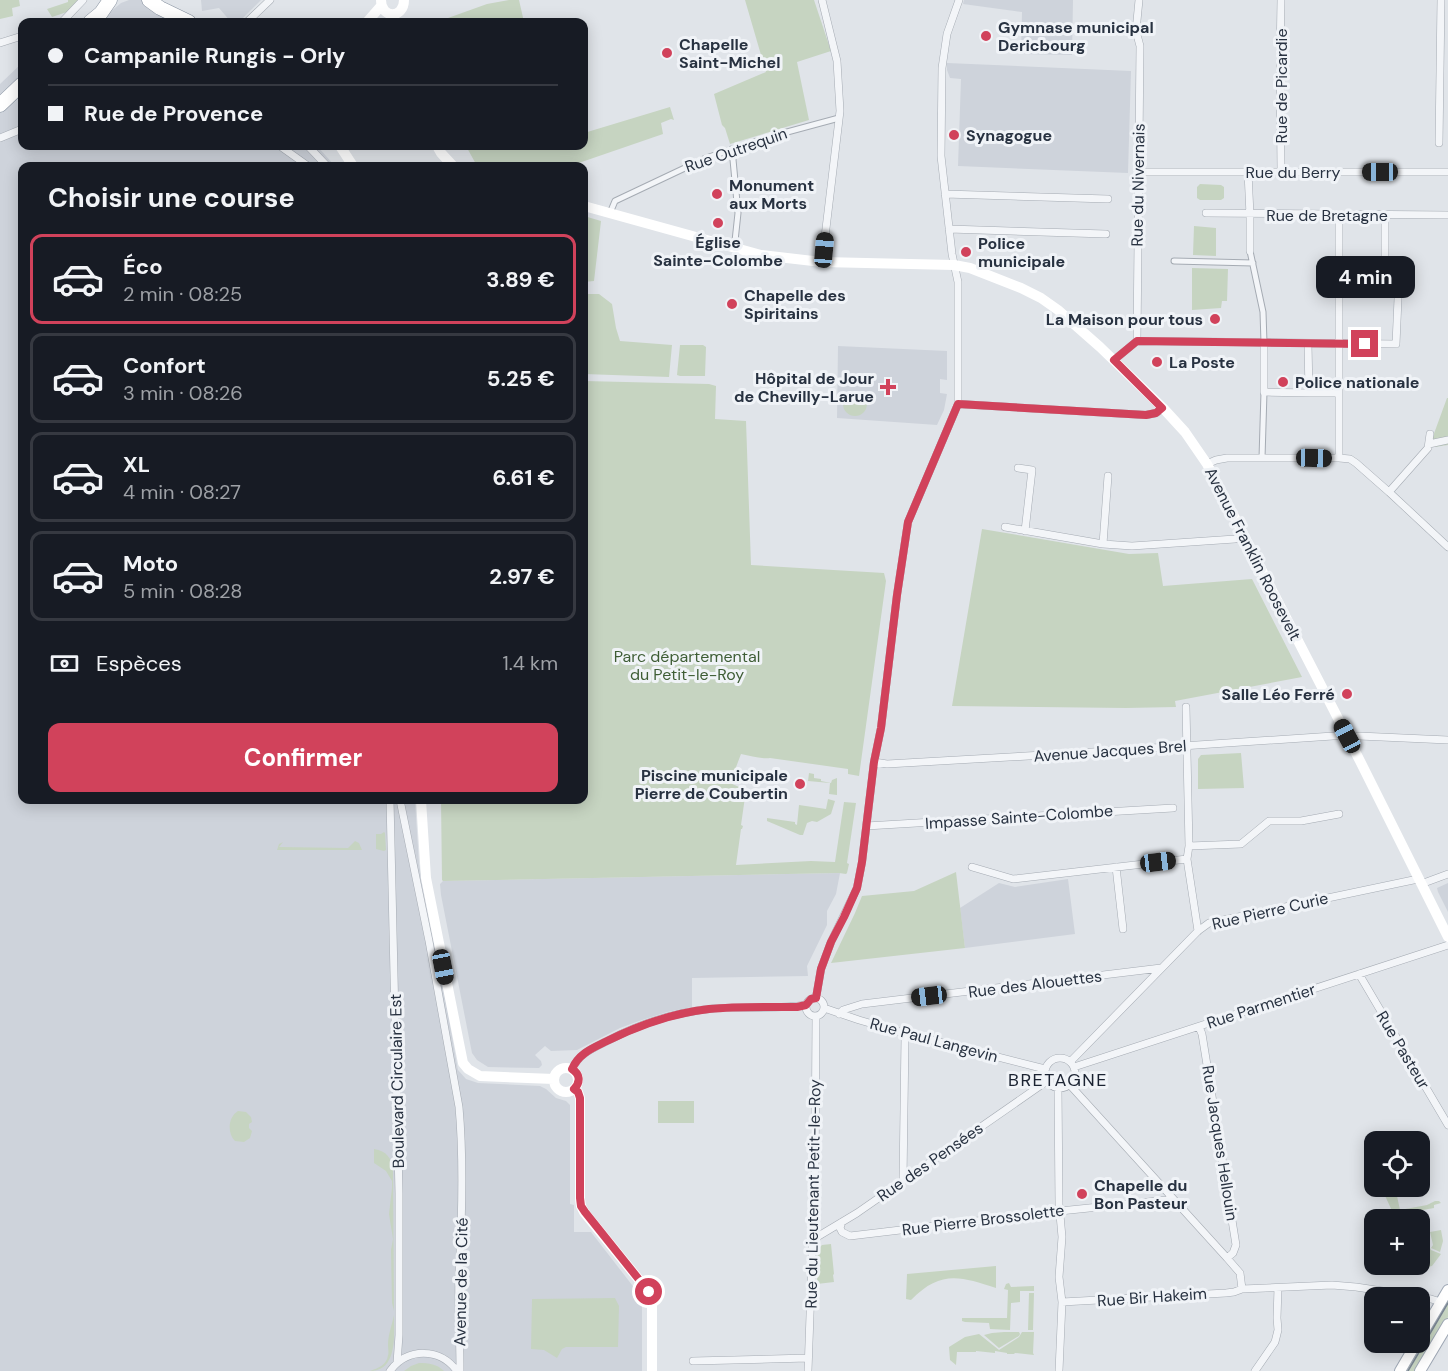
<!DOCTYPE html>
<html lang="fr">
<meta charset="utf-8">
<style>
:root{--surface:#171b24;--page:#20242c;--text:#f1f3f6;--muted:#9ea1a6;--line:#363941;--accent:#d1425b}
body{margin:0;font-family:"DM Sans",sans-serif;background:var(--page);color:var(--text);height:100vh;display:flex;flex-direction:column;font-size:22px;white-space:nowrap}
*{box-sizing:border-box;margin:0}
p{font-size:20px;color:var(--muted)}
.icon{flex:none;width:33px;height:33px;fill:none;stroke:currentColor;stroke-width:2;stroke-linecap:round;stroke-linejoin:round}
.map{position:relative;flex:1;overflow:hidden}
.sheet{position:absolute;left:18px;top:162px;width:570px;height:642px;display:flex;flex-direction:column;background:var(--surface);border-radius:12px;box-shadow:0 3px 15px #0003}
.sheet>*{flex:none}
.hud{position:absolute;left:18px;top:18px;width:570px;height:132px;border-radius:12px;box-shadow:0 3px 15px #0003;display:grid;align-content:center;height:132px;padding:0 30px;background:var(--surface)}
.fabs{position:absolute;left:1364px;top:1131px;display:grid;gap:12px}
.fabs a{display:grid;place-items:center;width:66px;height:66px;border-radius:12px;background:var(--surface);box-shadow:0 3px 15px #0003;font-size:30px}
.end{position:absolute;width:27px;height:27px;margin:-14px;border:8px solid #d1425b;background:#fff;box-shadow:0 0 0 3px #fff}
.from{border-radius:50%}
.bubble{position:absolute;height:42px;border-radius:12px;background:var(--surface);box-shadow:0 3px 15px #0003;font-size:20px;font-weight:700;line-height:42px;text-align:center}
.car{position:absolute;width:18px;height:36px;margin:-18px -9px;border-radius:8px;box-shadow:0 0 4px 2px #0007;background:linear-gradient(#222 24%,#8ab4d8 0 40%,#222 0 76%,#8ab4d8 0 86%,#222 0)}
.hud b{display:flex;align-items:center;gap:21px;height:57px;font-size:22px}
.hud b+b{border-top:2px solid var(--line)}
.hud i{width:15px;height:15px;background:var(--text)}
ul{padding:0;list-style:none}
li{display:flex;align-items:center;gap:18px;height:90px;margin:0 12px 9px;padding:0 18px;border:3px solid var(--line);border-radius:12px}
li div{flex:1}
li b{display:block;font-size:22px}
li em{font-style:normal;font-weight:700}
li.on{border-color:var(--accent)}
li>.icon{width:54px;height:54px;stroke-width:1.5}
h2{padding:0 30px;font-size:27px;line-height:72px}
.pay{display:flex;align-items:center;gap:15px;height:66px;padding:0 30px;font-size:22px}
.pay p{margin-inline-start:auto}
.action{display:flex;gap:12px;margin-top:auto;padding:12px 30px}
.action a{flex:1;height:69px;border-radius:12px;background:var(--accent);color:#fff;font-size:24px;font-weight:700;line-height:69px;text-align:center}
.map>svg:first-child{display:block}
.built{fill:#ced3db}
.green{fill:#c6d4c1}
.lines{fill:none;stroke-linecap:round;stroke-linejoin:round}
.pedestrian-casing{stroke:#a5abb3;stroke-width:7}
.minor-casing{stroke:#a5abb3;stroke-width:8}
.primary-casing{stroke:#9fa8b5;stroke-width:12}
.motorway-casing{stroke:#8792a0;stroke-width:15}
.pedestrian{stroke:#f3f5f8;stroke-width:5}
.minor{stroke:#f3f5f8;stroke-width:7}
.secondary{stroke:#fff;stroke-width:10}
.primary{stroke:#fff;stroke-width:10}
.motorway{stroke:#fff;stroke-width:14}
.tram{stroke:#798493;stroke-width:1.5}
.route{stroke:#d1425b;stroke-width:8}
.poi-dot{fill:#d1425b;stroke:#f0f3f7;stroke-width:2}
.labels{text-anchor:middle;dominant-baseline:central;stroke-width:6;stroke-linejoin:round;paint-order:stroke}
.poi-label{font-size:16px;font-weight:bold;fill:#283241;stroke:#f0f3f7;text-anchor:start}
.street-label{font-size:16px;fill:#283241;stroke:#f0f3f7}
.park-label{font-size:16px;fill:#3e5d35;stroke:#f0f3f7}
.neighbourhood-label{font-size:18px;letter-spacing:1.5px;fill:#1b2332;stroke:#f0f3f7}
</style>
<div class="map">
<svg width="1448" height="1371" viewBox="0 0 1448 1371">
<rect width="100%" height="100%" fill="#e0e4e9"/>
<path class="built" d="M129,0H158L193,22H99L115,8L121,3Z
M201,0H261L239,22H231L219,8L202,11Z
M964,0H1073L1072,55L1021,54L1022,12L963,4Z
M22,63V146H317L335,166H22V800H415L419,864L440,969L458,1070L466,1079L478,1083L540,1086L546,1089L556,1098L566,1101L570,1105V1204L574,1205V1232H591L639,1294L642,1302V1371H0V84Z
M947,63L1131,71L1128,173L958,166L961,79L950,78L947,70Z
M838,346L947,351V380L940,379V393L947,394L944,410L937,425L837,418Z
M840,873L836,894L827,911V925L807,966L808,976L692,978V1007L667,1012L639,1021L620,1028L577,1050L551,1051L545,1046L535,1055L541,1061L542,1065L539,1068L488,1067L477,1060L472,1053L441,895L440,884L443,881Z
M1068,879L1075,934L965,948L960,908L999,883L1015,887Z
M1448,883V912L1438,892L1437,888Z"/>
<path class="green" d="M0,0H19L20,6L12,8L13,16L0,19Z
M68,0H79L70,11L52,17L47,9L68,2Z
M509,0H519L524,22H451L448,18L487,4Z
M745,0H814L831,51L797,62L809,120L730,144L725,128L722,125L714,94L766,72Z
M670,107L674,120L671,119L661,123L663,134L570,166H509L502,165L501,166H477L466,146H584V133Z
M1200,184L1221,185L1224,187V198L1221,200H1200L1197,198V187Z
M584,216L601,221L594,281L584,282Z
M1194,226L1216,228V256L1193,255Z
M1192,268L1228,269L1227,301H1222L1221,308L1192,310Z
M585,294H599L612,304L616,328L620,341L672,345L669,377L584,374V306Z
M680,345H703L706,347L705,376H680L677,375Z
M584,381L709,384L716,386L715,419L746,421L751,565L884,573L886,581L859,776L848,774V769L770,758C761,759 751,756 741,754L730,783L746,790L741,825L743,826L742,829H741L736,865L811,861L835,862L844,802L856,803L847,863L849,864L847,873L846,874L839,873L443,881L442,880L441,800H584Z
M843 404a12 12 0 1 1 24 0a12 12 0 1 1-24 0Z
M1447,398H1448V445L1435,447V441L1432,439Z
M982,529L1129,554L1158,553L1163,586L1252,579L1302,677L1175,701L1176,707L1126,708L952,706Z
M1241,753L1244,788L1198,789V759L1201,755Z
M809,773L814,774V778L821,779V781L831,783L832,780L837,778V795L829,794L830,783L808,781Z
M828,799L835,801L831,814L817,822L812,821L807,823L803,835H800L767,821V818L795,822V824L797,825L799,805L826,809Z
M384,832L385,833L386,850L384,851L376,849V834H381Z
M355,841L359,843L362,850H277L279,844L283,842L279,847L348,848Z
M956,872L965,948L831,963L855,913L862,896L914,891Z
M658,1101H694V1123H658Z
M238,1111L246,1112L251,1117L252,1122L249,1124V1128L252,1131L250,1138L244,1142L235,1141C227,1133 228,1117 238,1111Z
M374,1149C387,1151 391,1158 393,1169L394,1311L392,1303L391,1250L393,1239L389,1214L392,1188V1181L386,1171L374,1163Z
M1381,1187H1387L1390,1197L1397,1196L1400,1210L1427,1205L1435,1201H1439L1441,1203L1434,1205V1208L1395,1215L1393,1213Z
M1441,1230L1443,1241L1440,1252L1431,1248L1433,1245L1430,1232Z
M831,1244L834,1274L833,1275L834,1282L817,1284L818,1249L822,1245Z
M1429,1246L1431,1250L1441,1254L1432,1266L1424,1268L1417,1265L1419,1264V1248Z
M996,1266V1288C960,1276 940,1270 911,1300L906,1299L907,1274Z
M1009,1283L1011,1287L1034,1286V1291H1020V1302L1011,1303L1010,1330L990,1329L989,1323L965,1322L962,1321V1318H1007L1008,1290L1004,1289L1006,1284Z
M1029,1293H1034L1033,1330H1028Z
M1448,1297V1317L1416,1371H1404Z
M615,1298L619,1306L618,1347H566L562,1349L557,1358L544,1350L531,1349L532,1299Z
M394,1315C394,1334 398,1371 370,1371C378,1368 387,1365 388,1355C389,1354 388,1347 388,1345C388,1335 392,1325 394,1315Z
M1004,1332H1019L1020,1334L1019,1336L999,1348L984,1335L992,1333Z
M1022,1332H1034L1033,1353L1034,1355L1015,1353L1014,1354H1007V1353L995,1351V1353L976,1351V1352H957L956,1365L950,1360L949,1347L965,1337L979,1334L999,1350L1019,1337Z
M419,1363C429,1363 437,1364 444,1371H404L411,1366Z"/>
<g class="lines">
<defs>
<path id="pedestrian" d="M732,149L738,213L735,241L736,249
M610,213L615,201L706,158L776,135L839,118
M1250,251L1263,312L1264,343
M1174,261L1253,263
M1262,458L1264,392"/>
<path id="minor" d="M822,0L837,61L840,111L822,262
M62,22L83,0
M247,22L270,0
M0,43L22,36
M0,138L22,129
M1439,143L1441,0
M280,146L308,166
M308,146L327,166
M1281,171L1280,60L1281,0
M1139,172H1448
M1248,172L1250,215V251
M945,194L1108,199
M1206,213L1448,215
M1339,214V458
M949,229L1106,234
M1137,341L1396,344L1399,276L1396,271L1385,265V215
M1264,343V392L1309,393
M1308,344L1309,393H1339
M1114,360L1137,341L1140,46L1136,31L1139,0
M958,404L1146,415L1156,413L1163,408
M1429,444L1448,440
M1207,464L1216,460L1227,458H1339L1350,459L1356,463L1389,492L1428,448L1430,434
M1018,468L1032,470L1025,531
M1389,492L1448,547
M1005,527L1103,544L1132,546L1235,539L1244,536
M1103,544L1108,476
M1186,707L1189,846L1187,859L1198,931
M874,762L887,764L1062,754L1333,736H1359L1448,740
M390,800L399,1193V1335L397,1363
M400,800L429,941L459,1107C464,1162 462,1219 459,1274C458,1306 460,1339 460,1371
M866,826L1173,808
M1189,846L1241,844L1269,821H1301L1339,814
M972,867L1013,879L1187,859
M1116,867L1123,929
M1421,884L1448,874
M1359,974L1448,1125
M806 1007a9 9 0 1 1 18 0a9 9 0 1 1-18 0Z
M816,998L821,969L831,942L857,888L862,862L874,762L881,728L897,595L908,522L958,404V282L952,254L941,156L942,68L947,34L959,0
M824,1008L859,1020L904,1033L1045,1069
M839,1014L843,1010L862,1004L1161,968
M1199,1027L1202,1034L1236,1245L1233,1253L1227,1258
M1045 1073a15 15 0 1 1 30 0a15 15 0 1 1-30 0Z
M1070,1062L1198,931L1209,923L1418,879
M1074,1067L1448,945
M572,1069C580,1053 593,1048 607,1041C641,1023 680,1011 718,1008C747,1007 777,1009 806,1005
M1069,1084L1227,1258L1240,1273L1242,1289
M1058,1088L1059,1204L1062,1237L1059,1277L1062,1302L1059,1371
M903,1180L905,1038L904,1033
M842,1222L840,1228L842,1232L850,1236L1060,1211L1167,1200L1172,1198
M812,1240L857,1213L1047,1081
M1062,1302L1226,1293L1234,1292L1242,1289L1332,1285L1356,1287L1396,1293L1431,1299L1441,1302
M693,1361L808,1358
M390,1371C408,1347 440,1348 457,1371
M808,1371L815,1175L816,1016
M1255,1371L1275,1342L1278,1330L1277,1318L1278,1288"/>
<path id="primary" d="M1419,1339L1448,1290
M1400,1371L1417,1342
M1420,1371L1448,1324"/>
<path id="motorway" d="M149,0L160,8L189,22
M90,22L101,13L110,0
M0,105L22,84"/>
</defs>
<use href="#pedestrian" class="pedestrian-casing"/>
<use href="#minor" class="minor-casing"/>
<use href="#primary" class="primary-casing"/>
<use href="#motorway" class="motorway-casing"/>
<use href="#pedestrian" class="pedestrian"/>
<use href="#minor" class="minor"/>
<path class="secondary" d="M381,0C381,19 404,19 404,0
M367,22L381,6
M340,146L353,166
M437,146L441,153L453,166
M584,206L761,255L822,262L954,265L970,268L1021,288L1041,298L1058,310L1100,347L1163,408L1185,432L1207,464L1360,761L1448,937
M421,800L426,878L463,1063L468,1069L480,1076L554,1079
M554 1080a12 12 0 1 1 24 0a12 12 0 1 1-24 0Z
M574,1089L578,1092L580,1098V1199L581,1206L584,1212L649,1292L652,1307V1371"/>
<use href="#primary" class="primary"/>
<use href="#motorway" class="motorway"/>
<path class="tram" d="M1408,1371L1448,1303"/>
</g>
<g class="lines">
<path class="route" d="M649,1292L585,1212L581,1206L580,1198V1098L578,1092L574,1089C581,1082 580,1074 572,1069C579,1053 593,1048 607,1041C639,1025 674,1013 709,1009C738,1006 768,1007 797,1007L806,1005L811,999L816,998L821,969L831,942L844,917L857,888L862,862L874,762L881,728L897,595L908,522L958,404L1146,415L1156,413L1162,408L1114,360L1137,341L1365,344"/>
</g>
<g class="poi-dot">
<circle cx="986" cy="36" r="6"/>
<circle cx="667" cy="53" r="6"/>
<circle cx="954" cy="135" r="6"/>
<circle cx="717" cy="194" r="6"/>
<circle cx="718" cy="223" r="6"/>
<circle cx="966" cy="252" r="6"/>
<circle cx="732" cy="304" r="6"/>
<circle cx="1215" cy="319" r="6"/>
<circle cx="1157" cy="362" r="6"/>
<circle cx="1283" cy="382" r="6"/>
<path d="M885 378h6v6h6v6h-6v6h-6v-6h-6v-6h6z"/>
<circle cx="1347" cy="694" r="6"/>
<circle cx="800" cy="784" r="6"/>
<circle cx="1082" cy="1194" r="6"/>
</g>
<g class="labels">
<g class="poi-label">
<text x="998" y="27">Gymnase municipal<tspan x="998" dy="18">Dericbourg</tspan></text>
<text x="679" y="44">Chapelle<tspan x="679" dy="18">Saint-Michel</tspan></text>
<text x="966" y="135">Synagogue</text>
<text x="729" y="185">Monument<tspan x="729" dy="18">aux Morts</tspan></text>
<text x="718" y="242" text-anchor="middle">Église<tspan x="718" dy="18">Sainte-Colombe</tspan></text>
<text x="978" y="243">Police<tspan x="978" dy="18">municipale</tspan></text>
<text x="744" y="295">Chapelle des<tspan x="744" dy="18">Spiritains</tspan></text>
<text x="1203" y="319" text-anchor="end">La Maison pour tous</text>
<text x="1169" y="362">La Poste</text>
<text x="874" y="378" text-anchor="end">Hôpital de Jour<tspan x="874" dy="18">de Chevilly-Larue</tspan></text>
<text x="1295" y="382">Police nationale</text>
<text x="1335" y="694" text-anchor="end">Salle Léo Ferré</text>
<text x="788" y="775" text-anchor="end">Piscine municipale<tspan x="788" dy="18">Pierre de Coubertin</tspan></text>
<text x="1094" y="1185">Chapelle du<tspan x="1094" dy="18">Bon Pasteur</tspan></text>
</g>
<g class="street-label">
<text transform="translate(1281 86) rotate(-90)">Rue de Picardie</text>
<text transform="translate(736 150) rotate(-19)">Rue Outrequin</text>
<text x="1293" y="172">Rue du Berry</text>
<text transform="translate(1138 185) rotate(-89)">Rue du Nivernais</text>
<text x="1327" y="215">Rue de Bretagne</text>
<text transform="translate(1253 554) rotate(63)">Avenue Franklin Roosevelt</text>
<text transform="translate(1110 751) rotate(-4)">Avenue Jacques Brel</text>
<text transform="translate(1019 817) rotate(-4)">Impasse Sainte-Colombe</text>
<text transform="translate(1270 911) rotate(-13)">Rue Pierre Curie</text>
<text transform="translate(1035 984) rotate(-7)">Rue des Alouettes</text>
<text transform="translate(1261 1006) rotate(-18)">Rue Parmentier</text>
<text transform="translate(934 1040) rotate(15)">Rue Paul Langevin</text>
<text transform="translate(1403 1050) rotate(59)">Rue Pasteur</text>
<text transform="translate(397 1081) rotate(-91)">Boulevard Circulaire Est</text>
<text transform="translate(1220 1143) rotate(81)">Rue Jacques Hellouin</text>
<text transform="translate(930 1162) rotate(-35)">Rue des Pensées</text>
<text transform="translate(813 1194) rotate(-89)">Rue du Lieutenant Petit-le-Roy</text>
<text transform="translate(983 1220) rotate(-7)">Rue Pierre Brossolette</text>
<text transform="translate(461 1282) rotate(-89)">Avenue de la Cité</text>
<text transform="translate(1152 1297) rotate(-4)">Rue Bir Hakeim</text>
</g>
<g class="park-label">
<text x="687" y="656">Parc départemental<tspan x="687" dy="18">du Petit-le-Roy</tspan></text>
</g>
<g class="neighbourhood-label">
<text x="1058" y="1080">BRETAGNE</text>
</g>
</g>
</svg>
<div class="fabs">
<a><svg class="icon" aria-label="locate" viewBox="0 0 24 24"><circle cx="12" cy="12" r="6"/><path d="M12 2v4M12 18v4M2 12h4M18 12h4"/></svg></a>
<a>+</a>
<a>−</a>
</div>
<i class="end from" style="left:649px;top:1292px"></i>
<i class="end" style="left:1365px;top:344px"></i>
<div class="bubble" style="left:1316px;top:256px;width:99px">4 min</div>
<i class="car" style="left:1380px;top:172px;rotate:270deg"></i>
<i class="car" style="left:824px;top:250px;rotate:5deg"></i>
<i class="car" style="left:1314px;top:458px;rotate:91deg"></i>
<i class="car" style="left:1347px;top:736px;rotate:332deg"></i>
<i class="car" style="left:1158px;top:862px;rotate:83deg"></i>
<i class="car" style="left:443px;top:967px;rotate:169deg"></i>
<i class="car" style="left:929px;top:996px;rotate:263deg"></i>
<div class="hud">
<b><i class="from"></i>Campanile Rungis - Orly</b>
<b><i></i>Rue de Provence</b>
</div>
<section class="sheet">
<h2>Choisir une course</h2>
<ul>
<li class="on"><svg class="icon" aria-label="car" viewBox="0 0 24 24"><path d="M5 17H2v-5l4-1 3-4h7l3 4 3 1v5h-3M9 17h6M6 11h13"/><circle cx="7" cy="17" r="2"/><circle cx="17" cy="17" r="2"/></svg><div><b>Éco</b><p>2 min · 08:25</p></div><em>3.89 €</em></li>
<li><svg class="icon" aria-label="car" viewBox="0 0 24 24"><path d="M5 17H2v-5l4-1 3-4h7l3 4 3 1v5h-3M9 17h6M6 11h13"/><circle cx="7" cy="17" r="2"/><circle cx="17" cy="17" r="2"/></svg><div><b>Confort</b><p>3 min · 08:26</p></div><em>5.25 €</em></li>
<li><svg class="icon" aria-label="car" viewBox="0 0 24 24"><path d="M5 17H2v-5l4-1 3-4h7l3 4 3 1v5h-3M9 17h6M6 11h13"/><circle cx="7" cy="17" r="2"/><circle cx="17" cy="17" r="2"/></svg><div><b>XL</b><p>4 min · 08:27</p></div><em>6.61 €</em></li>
<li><svg class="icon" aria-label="car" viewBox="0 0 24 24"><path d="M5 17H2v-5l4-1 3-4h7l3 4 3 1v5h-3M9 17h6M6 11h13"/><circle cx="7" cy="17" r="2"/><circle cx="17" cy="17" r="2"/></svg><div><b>Moto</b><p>5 min · 08:28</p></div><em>2.97 €</em></li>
</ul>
<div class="pay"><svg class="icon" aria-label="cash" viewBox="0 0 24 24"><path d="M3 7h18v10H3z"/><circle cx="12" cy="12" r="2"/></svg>Espèces<p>1.4 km</p></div>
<div class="action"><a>Confirmer</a></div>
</section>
</div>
